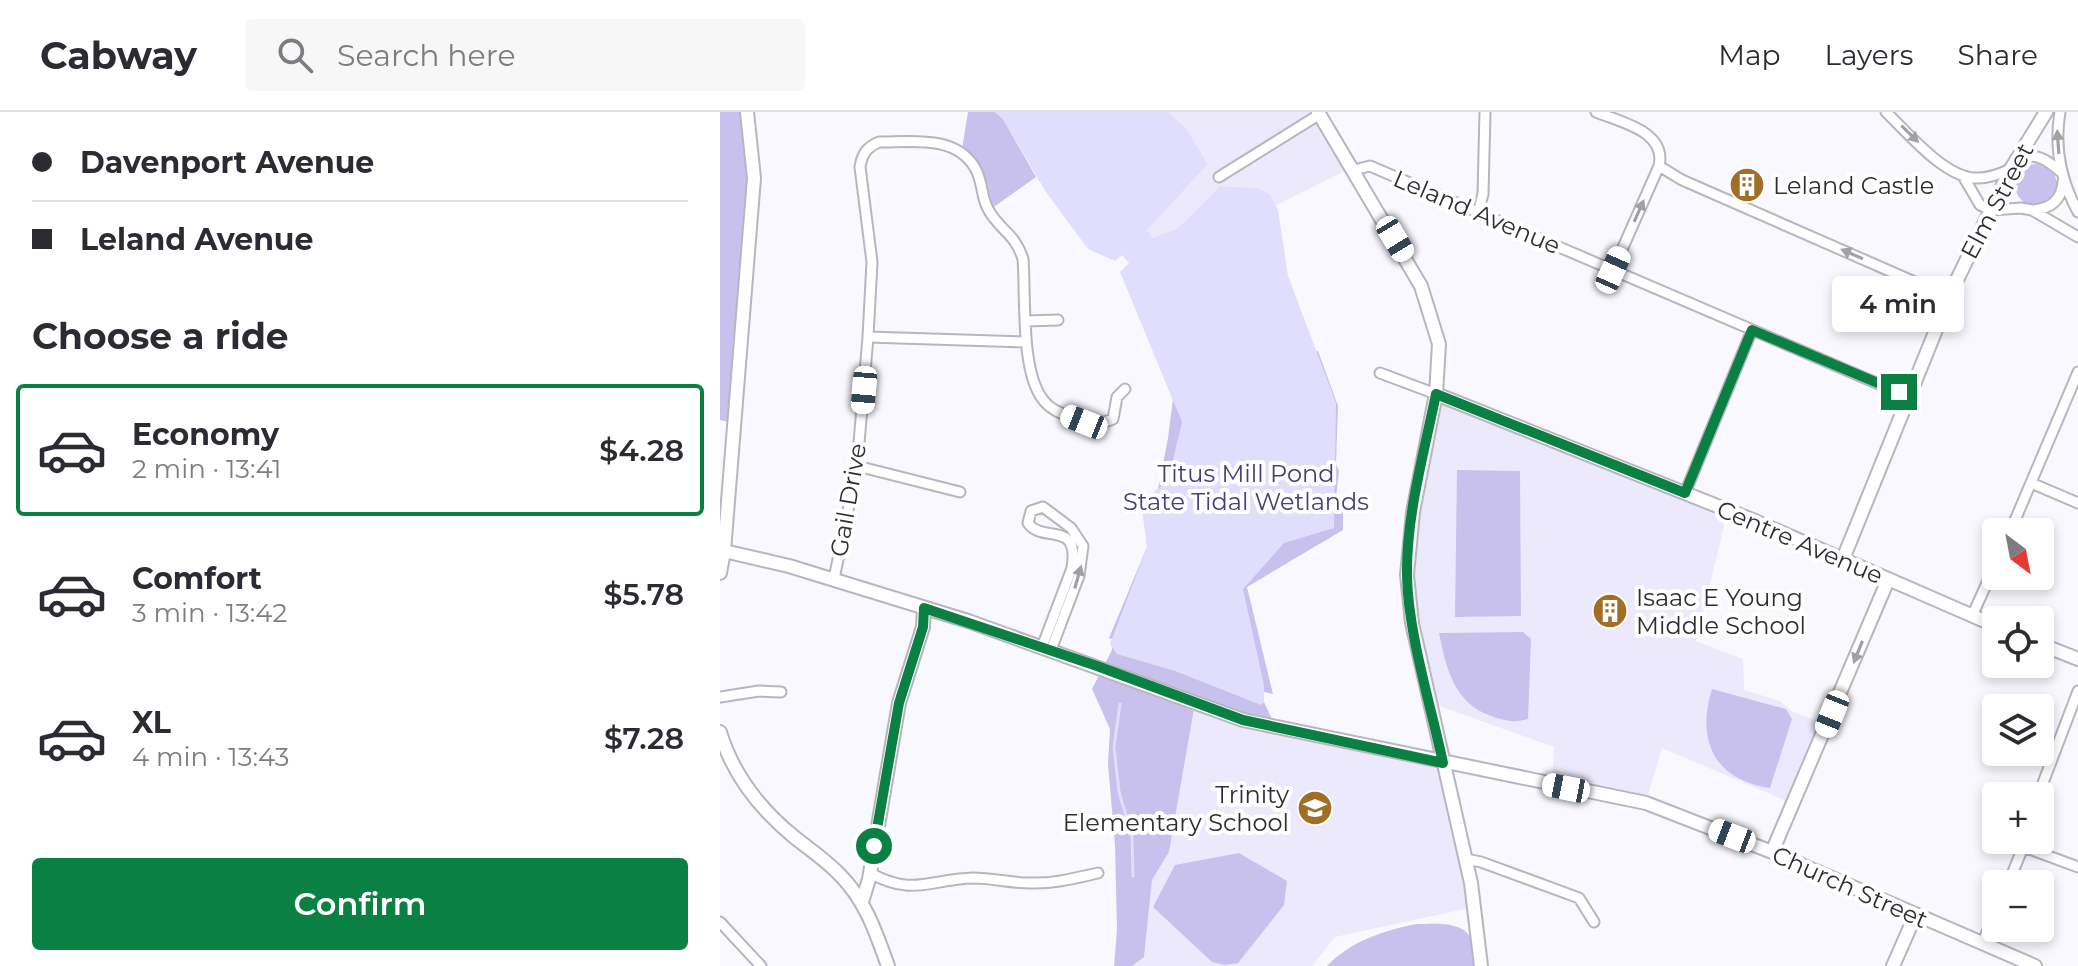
<!DOCTYPE html>
<meta charset="utf-8">
<style>
:root{--surface:#fff;--page:#f7f7f7;--text:#2b2b33;--muted:#7c7c81;--line:#e1e1e2;--accent:#0b8043}
body{margin:0;font-family:Montserrat,sans-serif;background:var(--page);color:var(--text);height:100vh;display:flex;flex-direction:column;font-size:30px;white-space:nowrap}
*{box-sizing:border-box;margin:0}
p{font-size:26px;color:var(--muted)}
.icon{flex:none;width:44px;height:44px;fill:none;stroke:currentColor;stroke-width:2;stroke-linecap:round;stroke-linejoin:round}
.map{position:relative;flex:1;overflow:hidden}
.drawer{display:flex;flex-direction:column;background:var(--surface);width:720px}
.drawer>*{flex:none}
.top-card{display:grid;align-content:center;height:176px;padding:0 32px;background:var(--surface)}
.needle{width:52px;rotate:148deg}
.buttons{position:absolute;left:1262px;top:406px;display:grid;gap:16px}
.buttons a{display:grid;place-items:center;width:72px;height:72px;border-radius:8px;background:var(--surface);box-shadow:0 4px 12px #0003;font-size:40px}
.end{position:absolute;width:36px;height:36px;margin:-18px;border:10px solid #0b8043;background:#fff;box-shadow:0 0 0 4px #fff}
.from{border-radius:50%}
.bubble{position:absolute;height:56px;border-radius:8px;background:var(--surface);box-shadow:0 4px 12px #0003;font-size:26px;font-weight:600;line-height:56px;text-align:center}
.car{position:absolute;width:24px;height:48px;margin:-24px -12px;border-radius:10px;box-shadow:0 0 6px 2px #0007;background:linear-gradient(#fff 24%,#345 0 40%,#fff 0 76%,#345 0 86%,#fff 0)}
.top-card b{display:flex;align-items:center;gap:28px;height:76px;font-size:30px}
.top-card b+b{border-top:2px solid var(--line)}
.top-card i{width:20px;height:20px;background:var(--text)}
ul{padding:0;list-style:none}
li{display:flex;align-items:center;gap:24px;height:132px;margin:0 16px 12px;padding:0 16px;border:4px solid transparent;border-radius:8px}
li div{flex:1}
li b{display:block;font-size:30px}
li em{font-style:normal;font-weight:600}
li.current{border-color:var(--accent)}
li>.icon{width:72px;height:72px;stroke-width:1.5}
h2{padding:0 32px;font-size:36px;line-height:96px}
.button{display:flex;gap:16px;margin-top:auto;padding:16px 32px}
.button a{flex:1;height:92px;border-radius:8px;background:var(--accent);color:#fff;font-size:32px;font-weight:600;line-height:92px;text-align:center}
header{display:flex;align-items:center;gap:48px;box-sizing:border-box;height:112px;padding:0 40px;background:var(--surface);border-bottom:2px solid var(--line)}
header strong{font-size:38px}
nav{display:flex;gap:44px;margin-inline-start:auto;font-size:28px}
.search{width:560px;height:72px;background:var(--page);display:flex;align-items:center;gap:20px;box-sizing:border-box;padding:0 28px;border-radius:8px;color:var(--muted);font-size:30px}
main{display:flex;flex:1;min-height:0}
.map>svg:first-child{display:block}
.built{fill:#ece9fc}
.green{fill:#c8c1ed}
.water{fill:#e1ddfc}
.lines{fill:none;stroke-linecap:round;stroke-linejoin:round}
.stream{stroke:#e1ddfc;stroke-width:3}
.street-casing{stroke:#b7b6c0;stroke-width:13}
.secondary-casing{stroke:#b7b6c0;stroke-width:16}
.street{stroke:#fff;stroke-width:9}
.secondary{stroke:#fff;stroke-width:12}
.oneway{fill:#a1a0a2}
.route{stroke:#0b8043;stroke-width:10}
.labels{text-anchor:middle;dominant-baseline:central;stroke-width:8;stroke-linejoin:round;paint-order:stroke}
.poi-label{font-size:24px;fill:#2e2d31;stroke:#fff;text-anchor:start}
.street-label{font-size:24px;fill:#2e2d31;stroke:#fff}
.park-label{font-size:24px;fill:#4b3c7a;stroke:#fff}
</style>
<header>
<strong>Cabway</strong>
<div class="search"><svg class="icon" aria-label="search" viewBox="0 0 24 24"><circle cx="10" cy="10" r="6"/><path d="M15 15l6 6"/></svg>Search here</div>
<nav><a>Map</a><a>Layers</a><a>Share</a></nav>
</header>
<main>
<section class="drawer">
<div class="top-card">
<b><i class="from"></i>Davenport Avenue</b>
<b><i></i>Leland Avenue</b>
</div>
<h2>Choose a ride</h2>
<ul>
<li class="current"><svg class="icon" aria-label="car" viewBox="0 0 24 24"><path d="M5 17H2v-5l4-1 3-4h7l3 4 3 1v5h-3M9 17h6M6 11h13"/><circle cx="7" cy="17" r="2"/><circle cx="17" cy="17" r="2"/></svg><div><b>Economy</b><p>2 min · 13:41</p></div><em>$4.28</em></li>
<li><svg class="icon" aria-label="car" viewBox="0 0 24 24"><path d="M5 17H2v-5l4-1 3-4h7l3 4 3 1v5h-3M9 17h6M6 11h13"/><circle cx="7" cy="17" r="2"/><circle cx="17" cy="17" r="2"/></svg><div><b>Comfort</b><p>3 min · 13:42</p></div><em>$5.78</em></li>
<li><svg class="icon" aria-label="car" viewBox="0 0 24 24"><path d="M5 17H2v-5l4-1 3-4h7l3 4 3 1v5h-3M9 17h6M6 11h13"/><circle cx="7" cy="17" r="2"/><circle cx="17" cy="17" r="2"/></svg><div><b>XL</b><p>4 min · 13:43</p></div><em>$7.28</em></li>
</ul>
<div class="button"><a>Confirm</a></div>
</section>
<div class="map">
<svg width="1358" height="854" viewBox="0 0 1358 854">
<rect width="100%" height="100%" fill="#f9f8fe"/>
<path class="built" d="M448,0H595L629,57L555,94L550,83L539,76L500,74L458,116L433,126L426,118L488,52L466,16Z
M712,282L1008,398L976,529L1023,547L1024,578L1060,589L1073,600L1110,614L1078,694L942,636L925,693L832,673L834,635L711,591L688,464Z
M475,590L724,652L754,795L615,825L592,854H412L424,845L432,768L449,740Z"/>
<path class="green" d="M0,0H22L28,63L11,310L0,308Z
M248,0H275L283,7L316,65L271,97L242,37Z
M1295 73a21 21 0 1 1 42 0a21 21 0 1 1-42 0Z
M598,239L618,294L616,352L619,359L615,395L623,398V418L527,475L553,582L544,580V590L556,616L475,591L449,740L432,768L424,845L412,854H394L397,818L395,733L388,652L390,617L372,577L392,538V527L389,526L427,435L422,383L429,384L438,377L448,326L453,287L440,256Z
M737,358L800,359L801,504L735,505Z
M803,520L811,527L808,607C793,611 786,609 771,604C734,591 726,556 719,521Z
M992,577L1066,597L1072,607L1050,676C994,668 976,628 992,577Z
M519,741L567,769L564,793L518,851L505,853L492,850L433,795L455,753Z
M696,812C713,812 742,808 752,827C755,834 755,846 757,854H607C631,829 663,819 696,812Z"/>
<path class="water" d="M275,0H448L466,16L488,52L427,118L433,126L458,116L500,74L539,76L550,83L558,98L568,164L616,291L614,416L564,431L523,477L544,573V590L541,593L455,559L397,542L390,532L427,435L421,390L448,369L462,310L400,160L409,151L402,143L395,149L368,137L326,80L283,7Z"/>
<g class="lines">
<path class="stream" d="M400,592L394,635L399,680L412,724L413,764"/>
<defs>
<path id="street" d="M876,0C900,10 947,19 939,54L893,158
M1166,0C1187,20 1224,65 1255,66C1267,67 1280,62 1291,57
M1340,0C1334,35 1341,69 1358,100
M1298,45C1318,41 1327,48 1341,60
M939,54L962,68L1229,185
M634,58L650,54L1189,285
M1243,64L1260,93L1271,98L1301,96L1312,98L1358,125
M499,65L600,2
M1312,98C1331,97 1342,88 1343,69
M758,101L763,82L765,0
M306,209L338,208
M148,225L306,230
M660,261L716,282
M137,354L240,380
M1311,371L1358,391
M965,381L1032,218
M1290,420L1358,260
M114,467L137,354L148,225L152,150L140,55C142,42 147,35 159,30C192,30 236,23 255,56C263,69 261,85 268,97C279,118 295,121 303,147C306,184 300,261 324,289C331,298 341,301 351,305C367,311 376,314 393,307L397,285L405,277
M1252,504L1276,451
M322,535L352,456C360,407 322,432 308,411L311,399L323,395L351,416L363,434L359,464L331,538
M0,585L39,579L61,580
M1318,684L1358,579
M1304,735L1358,755
M746,747L761,750L859,786L874,810
M150,761C194,785 210,767 253,766C272,766 291,771 310,771C333,772 356,766 378,761
M1288,772L1306,728
M0,810L41,854
M1262,832L1276,799"/>
<path id="secondary" d="M27,0L34,66L4,439L69,454L248,509L523,608L926,691L1052,740L1315,854
M598,0L701,174L719,232L716,282L693,400L687,463L692,511L751,771L761,854
M716,282L1035,409L1276,514
M1123,447L1233,176L1291,57L1326,0
M0,461L4,439
M1320,532L1358,547
M0,620C13,663 39,696 73,724C89,737 106,748 120,763C146,789 156,821 168,854
M1052,740L1168,468
M142,790L149,767L179,591L203,515L204,496
M1173,854L1195,804"/>
</defs>
<use href="#street" class="street-casing"/>
<use href="#secondary" class="secondary-casing"/>
<use href="#street" class="street"/>
<use href="#secondary" class="secondary"/>
</g>
<defs><path id="oneway-solid" d="M-6-.8H1V-3.2L6.5 0L1 3.2V.8H-6Z" transform="scale(2)"/></defs>
<g class="oneway">
<use href="#oneway-solid" transform="translate(1190 22) rotate(44)"/>
<use href="#oneway-solid" transform="translate(1338 30) rotate(-94)"/>
<use href="#oneway-solid" transform="translate(919 99) rotate(-66)"/>
<use href="#oneway-solid" transform="translate(1132 142) rotate(-156)"/>
<use href="#oneway-solid" transform="translate(358 465) rotate(-74)"/>
<use href="#oneway-solid" transform="translate(1138 540) rotate(112)"/>
</g>
<g class="lines">
<path class="route" d="M154,734L179,591L203,515L204,496L377,554L523,608L723,651C711,594 688,521 687,464C686,404 704,341 716,282L965,381L1032,218L1179,280"/>
</g>
<defs>
<symbol id="building-disc" viewBox="-11 -11 22 22"><circle r="9.5" fill="#a16e25" stroke="#fff"/><path d="M-4-6H4V6H1V3H-1V6H-4ZM-2.5-4.3h1.7v1.8h-1.7ZM.8-4.3h1.7v1.8H.8ZM-2.5-1h1.7V.8h-1.7ZM.8-1h1.7V.8H.8Z" fill="#fff"/></symbol>
<symbol id="school-disc" viewBox="-11 -11 22 22"><circle r="9.5" fill="#a16e25" stroke="#fff"/><path d="M0-5L7-2L0 1L-7-2ZM-4 1L0 2.5L4 1V4Q0 6-4 4Z" fill="#fff"/></symbol>
</defs>
<g fill-rule="evenodd">
<use href="#building-disc" x="1007" y="53" width="40" height="40"/>
<use href="#building-disc" x="870" y="479" width="40" height="40"/>
<use href="#school-disc" x="575" y="676" width="40" height="40"/>
</g>
<g class="labels">
<g class="poi-label">
<text x="1053" y="73">Leland Castle</text>
<text x="916" y="485">Isaac E Young<tspan x="916" dy="28">Middle School</tspan></text>
<text x="569" y="682" text-anchor="end">Trinity<tspan x="569" dy="28">Elementary School</tspan></text>
</g>
<g class="street-label">
<text transform="translate(1277 89) rotate(-62)">Elm Street</text>
<text transform="translate(757 100) rotate(23)">Leland Avenue</text>
<text transform="translate(128 388) rotate(-80)">Gail Drive</text>
<text transform="translate(1080 430) rotate(23)">Centre Avenue</text>
<text transform="translate(1130 775) rotate(24)">Church Street</text>
</g>
<g class="park-label">
<text x="526" y="361">Titus Mill Pond<tspan x="526" dy="28">State Tidal Wetlands</tspan></text>
</g>
</g>
</svg>
<div class="buttons">
<a><svg class="needle" viewBox="-14 -14 28 28"><path d="M0-13l5 13h-10z" fill="#e53935"/><path d="M0 13l5-13h-10z" fill="#7c7c81"/></svg></a>
<a><svg class="icon" aria-label="locate" viewBox="0 0 24 24"><circle cx="12" cy="12" r="6"/><path d="M12 2v4M12 18v4M2 12h4M18 12h4"/></svg></a>
<a><svg class="icon" aria-label="layers" viewBox="0 0 24 24"><path d="M12 4l9 5-9 5-9-5zM3 14l9 5 9-5"/></svg></a>
<a>+</a>
<a>−</a>
</div>
<i class="end from" style="left:154px;top:734px"></i>
<i class="end" style="left:1179px;top:280px"></i>
<div class="bubble" style="left:1112px;top:164px;width:132px">4 min</div>
<i class="car" style="left:675px;top:127px;rotate:149deg"></i>
<i class="car" style="left:893px;top:158px;rotate:24deg"></i>
<i class="car" style="left:144px;top:278px;rotate:185deg"></i>
<i class="car" style="left:364px;top:310px;rotate:292deg"></i>
<i class="car" style="left:1112px;top:602px;rotate:202deg"></i>
<i class="car" style="left:846px;top:676px;rotate:281deg"></i>
<i class="car" style="left:1012px;top:724px;rotate:291deg"></i>
</div>
</main>
